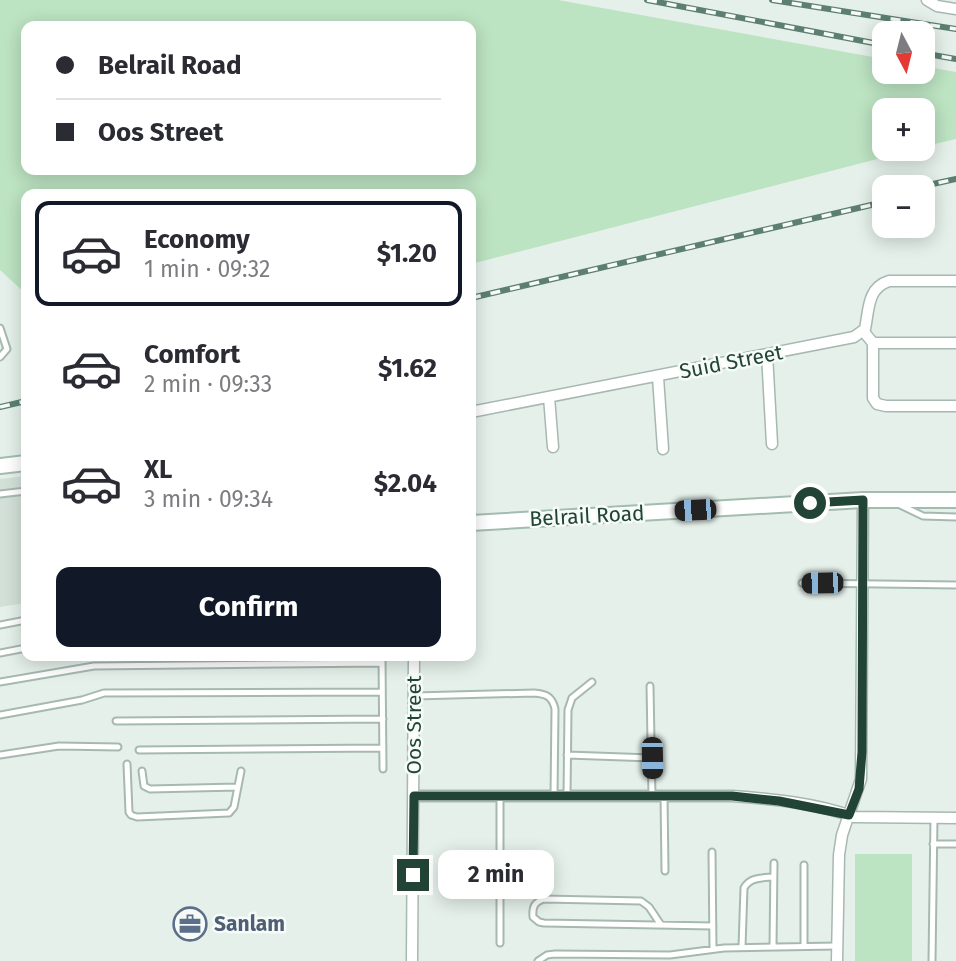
<!DOCTYPE html>
<meta charset="utf-8">
<style>
:root{--surface:#fff;--page:#f2f2f3;--text:#2b2b33;--muted:#7c7c81;--line:#e1e1e2;--accent:#111827}
body{margin:0;font-family:"Fira Sans",sans-serif;background:var(--page);color:var(--text);height:100vh;display:flex;flex-direction:column;font-size:26px;white-space:nowrap}
*{box-sizing:border-box;margin:0}
p{font-size:23px;color:var(--muted)}
.icon{flex:none;width:38px;height:38px;fill:none;stroke:currentColor;stroke-width:2;stroke-linecap:round;stroke-linejoin:round}
.map{position:relative;flex:1;overflow:hidden}
.sheet{position:absolute;left:21px;top:189px;width:455px;height:472px;display:flex;flex-direction:column;background:var(--surface);border-radius:14px;box-shadow:0 4px 18px #0003}
.sheet>*{flex:none}
.top-card{position:absolute;left:21px;top:21px;width:455px;height:154px;border-radius:14px;box-shadow:0 4px 18px #0003;display:grid;align-content:center;height:154px;padding:0 35px;background:var(--surface)}
.needle{width:46px;rotate:173deg}
.tools{position:absolute;left:872px;top:21px;display:grid;gap:14px}
.tools a{display:grid;place-items:center;width:63px;height:63px;border-radius:14px;background:var(--surface);box-shadow:0 4px 18px #0003;font-size:35px}
.end{position:absolute;width:32px;height:32px;margin:-16px;border:9px solid #214437;background:#fff;box-shadow:0 0 0 4px #fff}
.from{border-radius:50%}
.bubble{position:absolute;height:49px;border-radius:14px;background:var(--surface);box-shadow:0 4px 18px #0003;font-size:23px;font-weight:700;line-height:49px;text-align:center}
.car{position:absolute;width:21px;height:42px;margin:-21px -10px;border-radius:9px;box-shadow:0 0 5px 2px #0007;background:linear-gradient(#222 24%,#8ab4d8 0 40%,#222 0 76%,#8ab4d8 0 86%,#222 0)}
.top-card b{display:flex;align-items:center;gap:24px;height:66px;font-size:26px}
.top-card b+b{border-top:2px solid var(--line)}
.top-card i{width:18px;height:18px;background:var(--text)}
ul{padding:12px 0 0;list-style:none}
li{display:flex;align-items:center;gap:21px;height:105px;margin:0 14px 10px;padding:0 21px;border:4px solid transparent;border-radius:14px}
li div{flex:1}
li b{display:block;font-size:26px}
li em{font-style:normal;font-weight:700}
li.selected{border-color:var(--accent)}
li>.icon{width:63px;height:63px;stroke-width:1.5}
.primary-button{display:flex;gap:14px;margin-top:auto;padding:14px 35px}
.primary-button a{flex:1;height:80px;border-radius:14px;background:var(--accent);color:#fff;font-size:28px;font-weight:700;line-height:80px;text-align:center}
.map>svg:first-child{display:block}
.built{fill:#d3e0d8}
.green{fill:#bce3c2;fill-rule:evenodd}
.lines{fill:none;stroke-linecap:round;stroke-linejoin:round}
.lane-casing{stroke:#a6b9b1;stroke-width:9}
.street-casing{stroke:#a6b9b1;stroke-width:13}
.secondary-casing{stroke:#a2bdb0;stroke-width:18}
.lane{stroke:#fff;stroke-width:5}
.street{stroke:#fff;stroke-width:10}
.secondary{stroke:#fff;stroke-width:14}
.rail-casing{stroke:#5c7f72;stroke-width:6}
.rail{stroke:#f6fbf8;stroke-width:3.5;stroke-dasharray:10;stroke-linecap:butt}
.route{stroke:#214437;stroke-width:9}
.labels{text-anchor:middle;dominant-baseline:central;stroke-width:5;stroke-linejoin:round;paint-order:stroke}
.street-label{font-size:21px;fill:#214437;stroke:#f6fbf8}
.service-label{font-size:21px;font-weight:bold;fill:#4e5e75;stroke:#f6fbf8;text-anchor:start}
</style>
<div class="map">
<svg width="956" height="961" viewBox="0 0 956 961">
<rect width="100%" height="100%" fill="#e5f0ea"/>
<path class="built" d="M26,476V603L0,607V479Z"/>
<path class="green" d="M0,0H558L884,59V72H922V66L956,72V139L922,147V110H884V149H916L471,264V194H26V294L0,270ZM26,26H471V170H26Z
M855,854H912V961H855Z"/>
<g class="lines">
<defs>
<path id="lane" d="M0,328L7,349L0,357
M0,494L26,491
M896,503L923,516L956,517
M802,583L956,585
M0,625L26,620
M0,653L26,648
M382,656L383,769
M0,682L94,666L382,663
M650,686L652,796
M414,696L534,693C546,694 552,696 555,709L554,796
M0,715L82,700L104,693L382,692
M116,721L383,719
M139,750L383,748
M0,755L59,746L118,747
M567,755L652,758
M127,764L129,812L131,815L137,817L229,813L234,807L241,771
M142,771L144,786L150,789L238,787
M500,796V943
M567,796L568,710L572,698L592,682
M664,796L665,871
M933,844H956
M712,852L713,949
M804,865V946
M661,925L649,907L641,901L544,899C535,902 532,906 533,917L539,922L544,923L713,926
M742,947L744,888C750,877 762,878 773,877
M773,947L774,863
M538,961L547,955L555,954L670,955L724,948L837,946
M932,961L934,818"/>
<path id="street" d="M927,0L937,6L956,9
M864,332L873,343V398L877,404L886,406H956
M873,343H956
M767,354L772,444
M658,377L663,449
M549,397L553,447
M471,412L854,337L865,329C869,310 867,288 889,281H956
M414,796H732C772,799 817,803 854,817L956,818
M412,961L414,656
M837,961L839,855L842,835L861,779L863,500"/>
<path id="secondary" d="M0,466L26,463
M471,523L863,500H956"/>
</defs>
<use href="#lane" class="lane-casing"/>
<use href="#street" class="street-casing"/>
<use href="#secondary" class="secondary-casing"/>
<use href="#lane" class="lane"/>
<use href="#street" class="street"/>
<use href="#secondary" class="secondary"/>
<defs>
<path id="rail" d="M647,0L884,45
M772,0L956,29
M922,53L956,59
M919,187L956,179
M471,298L884,202
M0,407L26,401"/>
</defs>
<use href="#rail" class="rail-casing"/>
<use href="#rail" class="rail"/>
</g>
<g class="lines">
<path class="route" d="M413,875L414,796H732L779,801L849,815L859,789L862,752L863,500L810,503"/>
</g>
<defs>
<symbol id="office-ring" viewBox="-11 -11 22 22"><circle r="9.5" fill="#f6fbf8" stroke="#5c6f8a" stroke-width="1.5"/><path d="M-6-3h4V-5.5h4V-3h4V5H-6ZM-1-4.5V-3h2v-1.5ZM-6 0V1H6V0Z" fill="#5c6f8a"/></symbol>
</defs>
<g fill-rule="evenodd">
<use href="#office-ring" x="171" y="905" width="38" height="38"/>
</g>
<g class="labels">
<g class="street-label">
<text transform="translate(731 362) rotate(-11)">Suid Street</text>
<text transform="translate(587 516) rotate(-3)">Belrail Road</text>
<text transform="translate(414 725) rotate(-90)">Oos Street</text>
</g>
<g class="service-label">
<text x="214" y="924">Sanlam</text>
</g>
</g>
</svg>
<div class="tools">
<a><svg class="needle" viewBox="-14 -14 28 28"><path d="M0-13l5 13h-10z" fill="#e53935"/><path d="M0 13l5-13h-10z" fill="#7c7c81"/></svg></a>
<a>+</a>
<a>−</a>
</div>
<i class="end from" style="left:810px;top:503px"></i>
<i class="end" style="left:413px;top:875px"></i>
<div class="bubble" style="left:438px;top:850px;width:116px">2 min</div>
<i class="car" style="left:695px;top:510px;rotate:267deg"></i>
<i class="car" style="left:822px;top:583px;rotate:269deg"></i>
<i class="car" style="left:652px;top:758px;rotate:179deg"></i>
<div class="top-card">
<b><i class="from"></i>Belrail Road</b>
<b><i></i>Oos Street</b>
</div>
<section class="sheet">
<ul>
<li class="selected"><svg class="icon" aria-label="car" viewBox="0 0 24 24"><path d="M5 17H2v-5l4-1 3-4h7l3 4 3 1v5h-3M9 17h6M6 11h13"/><circle cx="7" cy="17" r="2"/><circle cx="17" cy="17" r="2"/></svg><div><b>Economy</b><p>1 min · 09:32</p></div><em>$1.20</em></li>
<li><svg class="icon" aria-label="car" viewBox="0 0 24 24"><path d="M5 17H2v-5l4-1 3-4h7l3 4 3 1v5h-3M9 17h6M6 11h13"/><circle cx="7" cy="17" r="2"/><circle cx="17" cy="17" r="2"/></svg><div><b>Comfort</b><p>2 min · 09:33</p></div><em>$1.62</em></li>
<li><svg class="icon" aria-label="car" viewBox="0 0 24 24"><path d="M5 17H2v-5l4-1 3-4h7l3 4 3 1v5h-3M9 17h6M6 11h13"/><circle cx="7" cy="17" r="2"/><circle cx="17" cy="17" r="2"/></svg><div><b>XL</b><p>3 min · 09:34</p></div><em>$2.04</em></li>
</ul>
<div class="primary-button"><a>Confirm</a></div>
</section>
</div>
